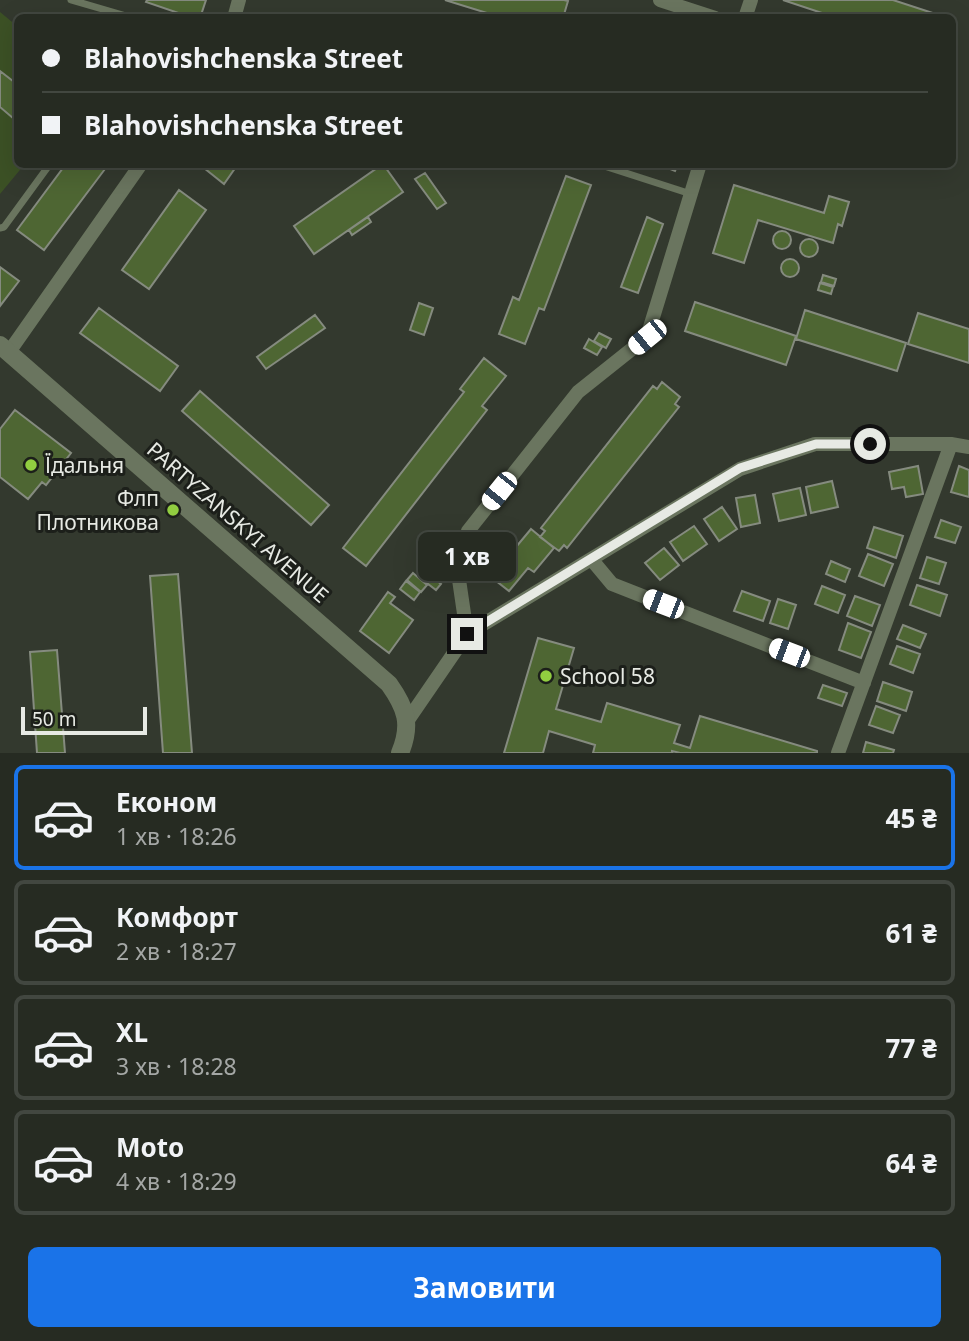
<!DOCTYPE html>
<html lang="uk">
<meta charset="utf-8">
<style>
:root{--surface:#262b22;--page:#32372f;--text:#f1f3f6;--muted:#a4a7a5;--line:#424740;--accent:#1a73e8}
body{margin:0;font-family:"Noto Sans",sans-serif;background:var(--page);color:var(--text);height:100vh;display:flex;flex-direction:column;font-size:26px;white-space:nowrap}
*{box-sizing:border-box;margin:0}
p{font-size:23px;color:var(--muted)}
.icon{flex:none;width:38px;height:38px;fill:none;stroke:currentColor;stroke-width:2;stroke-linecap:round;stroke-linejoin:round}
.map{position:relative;height:753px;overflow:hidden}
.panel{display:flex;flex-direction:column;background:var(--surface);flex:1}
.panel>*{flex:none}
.banner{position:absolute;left:14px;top:14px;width:942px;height:154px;border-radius:10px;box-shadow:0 7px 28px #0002,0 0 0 2px var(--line);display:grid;align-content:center;height:154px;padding:0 28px;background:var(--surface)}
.scale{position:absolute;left:21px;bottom:18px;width:126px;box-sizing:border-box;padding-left:7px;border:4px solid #e7eae4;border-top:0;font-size:19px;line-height:24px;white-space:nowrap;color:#e7eae4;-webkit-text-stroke:5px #1c1f1a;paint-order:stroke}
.end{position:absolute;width:32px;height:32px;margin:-16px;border:9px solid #e7eae4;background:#111;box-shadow:0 0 0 4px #111}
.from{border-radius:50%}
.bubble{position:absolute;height:49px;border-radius:10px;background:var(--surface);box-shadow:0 7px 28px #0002,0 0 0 2px var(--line);font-size:23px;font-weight:700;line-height:49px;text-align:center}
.car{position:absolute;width:21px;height:42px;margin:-21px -10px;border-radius:9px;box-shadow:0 0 5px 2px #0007;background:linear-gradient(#fff 24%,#345 0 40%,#fff 0 76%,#345 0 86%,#fff 0)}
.banner b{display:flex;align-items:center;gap:24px;height:66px;font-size:26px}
.banner b+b{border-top:2px solid var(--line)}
.banner i{width:18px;height:18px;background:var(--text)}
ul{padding:12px 0 0;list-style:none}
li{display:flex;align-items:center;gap:21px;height:105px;margin:0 14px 10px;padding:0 14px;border:4px solid var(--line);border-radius:10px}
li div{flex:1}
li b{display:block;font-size:26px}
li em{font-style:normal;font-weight:700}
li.active{border-color:var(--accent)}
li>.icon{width:63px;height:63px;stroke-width:1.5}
.action{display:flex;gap:14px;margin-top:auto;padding:14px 28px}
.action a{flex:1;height:80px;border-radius:10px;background:var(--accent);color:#fff;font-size:28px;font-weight:700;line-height:80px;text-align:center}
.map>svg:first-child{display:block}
.green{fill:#3c5125}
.building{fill:#4e6633;stroke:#858b7f;stroke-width:2}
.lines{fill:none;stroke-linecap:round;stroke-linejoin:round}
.service{stroke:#6a755f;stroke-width:7}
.minor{stroke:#6a755f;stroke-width:14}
.tertiary{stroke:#6a755f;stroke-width:18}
.route{stroke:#e7eae4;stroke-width:9}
.poi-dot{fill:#91cd40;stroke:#1c1f1a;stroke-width:2.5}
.labels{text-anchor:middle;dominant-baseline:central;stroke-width:6;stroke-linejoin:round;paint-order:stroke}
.poi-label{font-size:21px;fill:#e7eae4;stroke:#1c1f1a;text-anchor:start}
.street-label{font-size:21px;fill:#e7eae4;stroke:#1c1f1a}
</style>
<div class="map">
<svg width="969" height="753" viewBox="0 0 969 753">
<rect width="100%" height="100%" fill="#33392e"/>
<path class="green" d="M0,12L17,26L18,164L24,165L0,194Z"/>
<path class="building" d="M147,0H206L200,18H193L146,2Z
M445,0H564L568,1L563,18H503Z
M783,0H893L948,18H837Z
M0,71L18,85V115L14,119L0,107Z
M66,164H99L105,169L44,250L17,230Z
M199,164H238L224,184Z
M383,164L403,192L314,254L294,226Z
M666,164H678L675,171L665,167Z
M425,173L446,203L437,209L415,179Z
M566,176L591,185L544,310L539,308L525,344L499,334L513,297L519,300Z
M734,185L824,213L829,196L849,202L842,226L838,224L833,243L758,220L744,263L713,253Z
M179,190L206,210L149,289L122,270Z
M368,217L371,222L352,235L349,230Z
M647,217L663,224L638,293L621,287Z
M773 240a9 9 0 1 1 18 0a9 9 0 1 1-18 0Z
M800 248a9 9 0 1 1 18 0a9 9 0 1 1-18 0Z
M781 268a9 9 0 1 1 18 0a9 9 0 1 1-18 0Z
M0,267L19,281L0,306Z
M823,275L836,279L834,286L821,282Z
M820,283L833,287L831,294L818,290Z
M695,302L796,336L786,365L685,331Z
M419,303L433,308L424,335L410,330Z
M99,308L178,366L160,391L80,333Z
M805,310L906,343L897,371L796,339Z
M918,313L969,329V363L908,344Z
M315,315L325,328L266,369L257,357Z
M599,333L611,339L606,348L594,341Z
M589,339L602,347L597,355L584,348Z
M484,358L506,376L482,406L487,410L366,566L343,548L464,392L460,389Z
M662,382L680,397L675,404L679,407L567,548L564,545L559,551L540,537L545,531L541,528L653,386L657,389Z
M200,391L329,505L311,525L182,411Z
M15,410L71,453L46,485L42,482L28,499L0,477V429Z
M918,466L923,494L906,497L904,487L892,489L889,472Z
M959,466L969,470V497L951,492Z
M832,481L838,507L811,513L806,487Z
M800,488L806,515L779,521L773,494Z
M755,495L760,523L741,527L736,498Z
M722,507L737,529L719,541L704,519Z
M941,520L961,527L955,543L935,537Z
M694,526L707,544L683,561L670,542Z
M874,527L903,536L896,558L867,548Z
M531,529L554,548L534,572L528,568L509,591L486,573L505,548L511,553Z
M664,548L679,565L660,580L645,563Z
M868,554L893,564L884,586L859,576Z
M927,557L946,563L939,584L920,578Z
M831,561L850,569L845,582L826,574Z
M413,573L427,585L421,592L407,580Z
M178,574L192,753H163L150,576Z
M428,574L441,584L436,590L423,580Z
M406,581L420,592L414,600L400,589Z
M917,585L947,595L940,616L910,605Z
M822,586L845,595L838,613L815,604Z
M742,591L770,601L763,621L734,611Z
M388,592L395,597L390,603L413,620L389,653L360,631Z
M855,596L880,605L872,626L847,616Z
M778,599L796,605L788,629L770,623Z
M848,623L871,632L861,658L839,650Z
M903,625L926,634L920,648L897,639Z
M538,638L574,648L556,709L601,722L607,703L680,725L674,743L690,748L700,716L817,751V753H680L672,751V753H593L595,745L549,731L543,753H504Z
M897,646L920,654L913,673L890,664Z
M57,650L65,753H37L30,652Z
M883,682L912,692L906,711L877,701Z
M823,685L847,693L842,706L818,698Z
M876,706L900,715L893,733L869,725Z
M866,742L894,750L893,753H863Z"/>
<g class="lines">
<path class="service" d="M71,0L133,18
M598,164L691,194
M0,228L4,227L50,164"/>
<path class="minor" d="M660,0L715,18
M234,18L239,0
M745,18L751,0
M9,352L141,164
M592,560L612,584L864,683
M467,634L740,469L815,444H951L969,447
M408,720L467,634L457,566L468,531L578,392L647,337L700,164
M838,753L951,444"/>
<path class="tertiary" d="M0,345L389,684C406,708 412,724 400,753"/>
</g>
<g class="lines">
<path class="route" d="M467,634L740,468L816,444H870"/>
</g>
<g class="poi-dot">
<circle cx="31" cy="465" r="7"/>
<circle cx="173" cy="510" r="7"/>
<circle cx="546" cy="676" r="7"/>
</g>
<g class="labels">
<g class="poi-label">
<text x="45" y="465">Їдальня</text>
<text x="159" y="498" text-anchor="end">Флп<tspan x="159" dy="24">Плотникова</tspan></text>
<text x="560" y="676">School 58</text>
</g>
<g class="street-label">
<text transform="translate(238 522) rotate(41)">PARTYZANSKYI AVENUE</text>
</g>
</g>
</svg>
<div class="scale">50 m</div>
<i class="end from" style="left:870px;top:444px"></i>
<i class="end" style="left:467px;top:634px"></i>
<div class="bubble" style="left:418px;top:532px;width:98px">1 хв</div>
<i class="car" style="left:647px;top:337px;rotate:231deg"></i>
<i class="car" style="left:499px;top:491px;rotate:219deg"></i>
<i class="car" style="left:663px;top:604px;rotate:291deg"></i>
<i class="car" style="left:789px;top:653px;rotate:291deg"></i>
<div class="banner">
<b><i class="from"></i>Blahovishchenska Street</b>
<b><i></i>Blahovishchenska Street</b>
</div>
</div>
<section class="panel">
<ul>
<li class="active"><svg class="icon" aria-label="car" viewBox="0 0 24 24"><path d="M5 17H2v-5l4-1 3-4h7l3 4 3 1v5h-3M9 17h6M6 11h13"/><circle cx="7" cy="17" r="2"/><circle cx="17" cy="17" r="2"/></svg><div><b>Економ</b><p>1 хв · 18:26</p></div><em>45 ₴</em></li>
<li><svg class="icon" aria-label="car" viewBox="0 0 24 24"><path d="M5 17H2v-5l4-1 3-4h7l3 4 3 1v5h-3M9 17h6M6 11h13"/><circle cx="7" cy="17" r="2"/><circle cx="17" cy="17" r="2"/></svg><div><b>Комфорт</b><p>2 хв · 18:27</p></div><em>61 ₴</em></li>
<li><svg class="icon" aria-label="car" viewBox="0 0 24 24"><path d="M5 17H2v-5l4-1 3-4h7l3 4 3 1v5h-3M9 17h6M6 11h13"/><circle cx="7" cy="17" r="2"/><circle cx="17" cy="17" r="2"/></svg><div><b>XL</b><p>3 хв · 18:28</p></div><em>77 ₴</em></li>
<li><svg class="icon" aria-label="car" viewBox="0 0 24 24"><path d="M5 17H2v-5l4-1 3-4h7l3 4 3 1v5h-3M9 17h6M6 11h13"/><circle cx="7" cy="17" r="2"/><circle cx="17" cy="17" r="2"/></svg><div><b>Moto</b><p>4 хв · 18:29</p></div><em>64 ₴</em></li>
</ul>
<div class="action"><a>Замовити</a></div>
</section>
